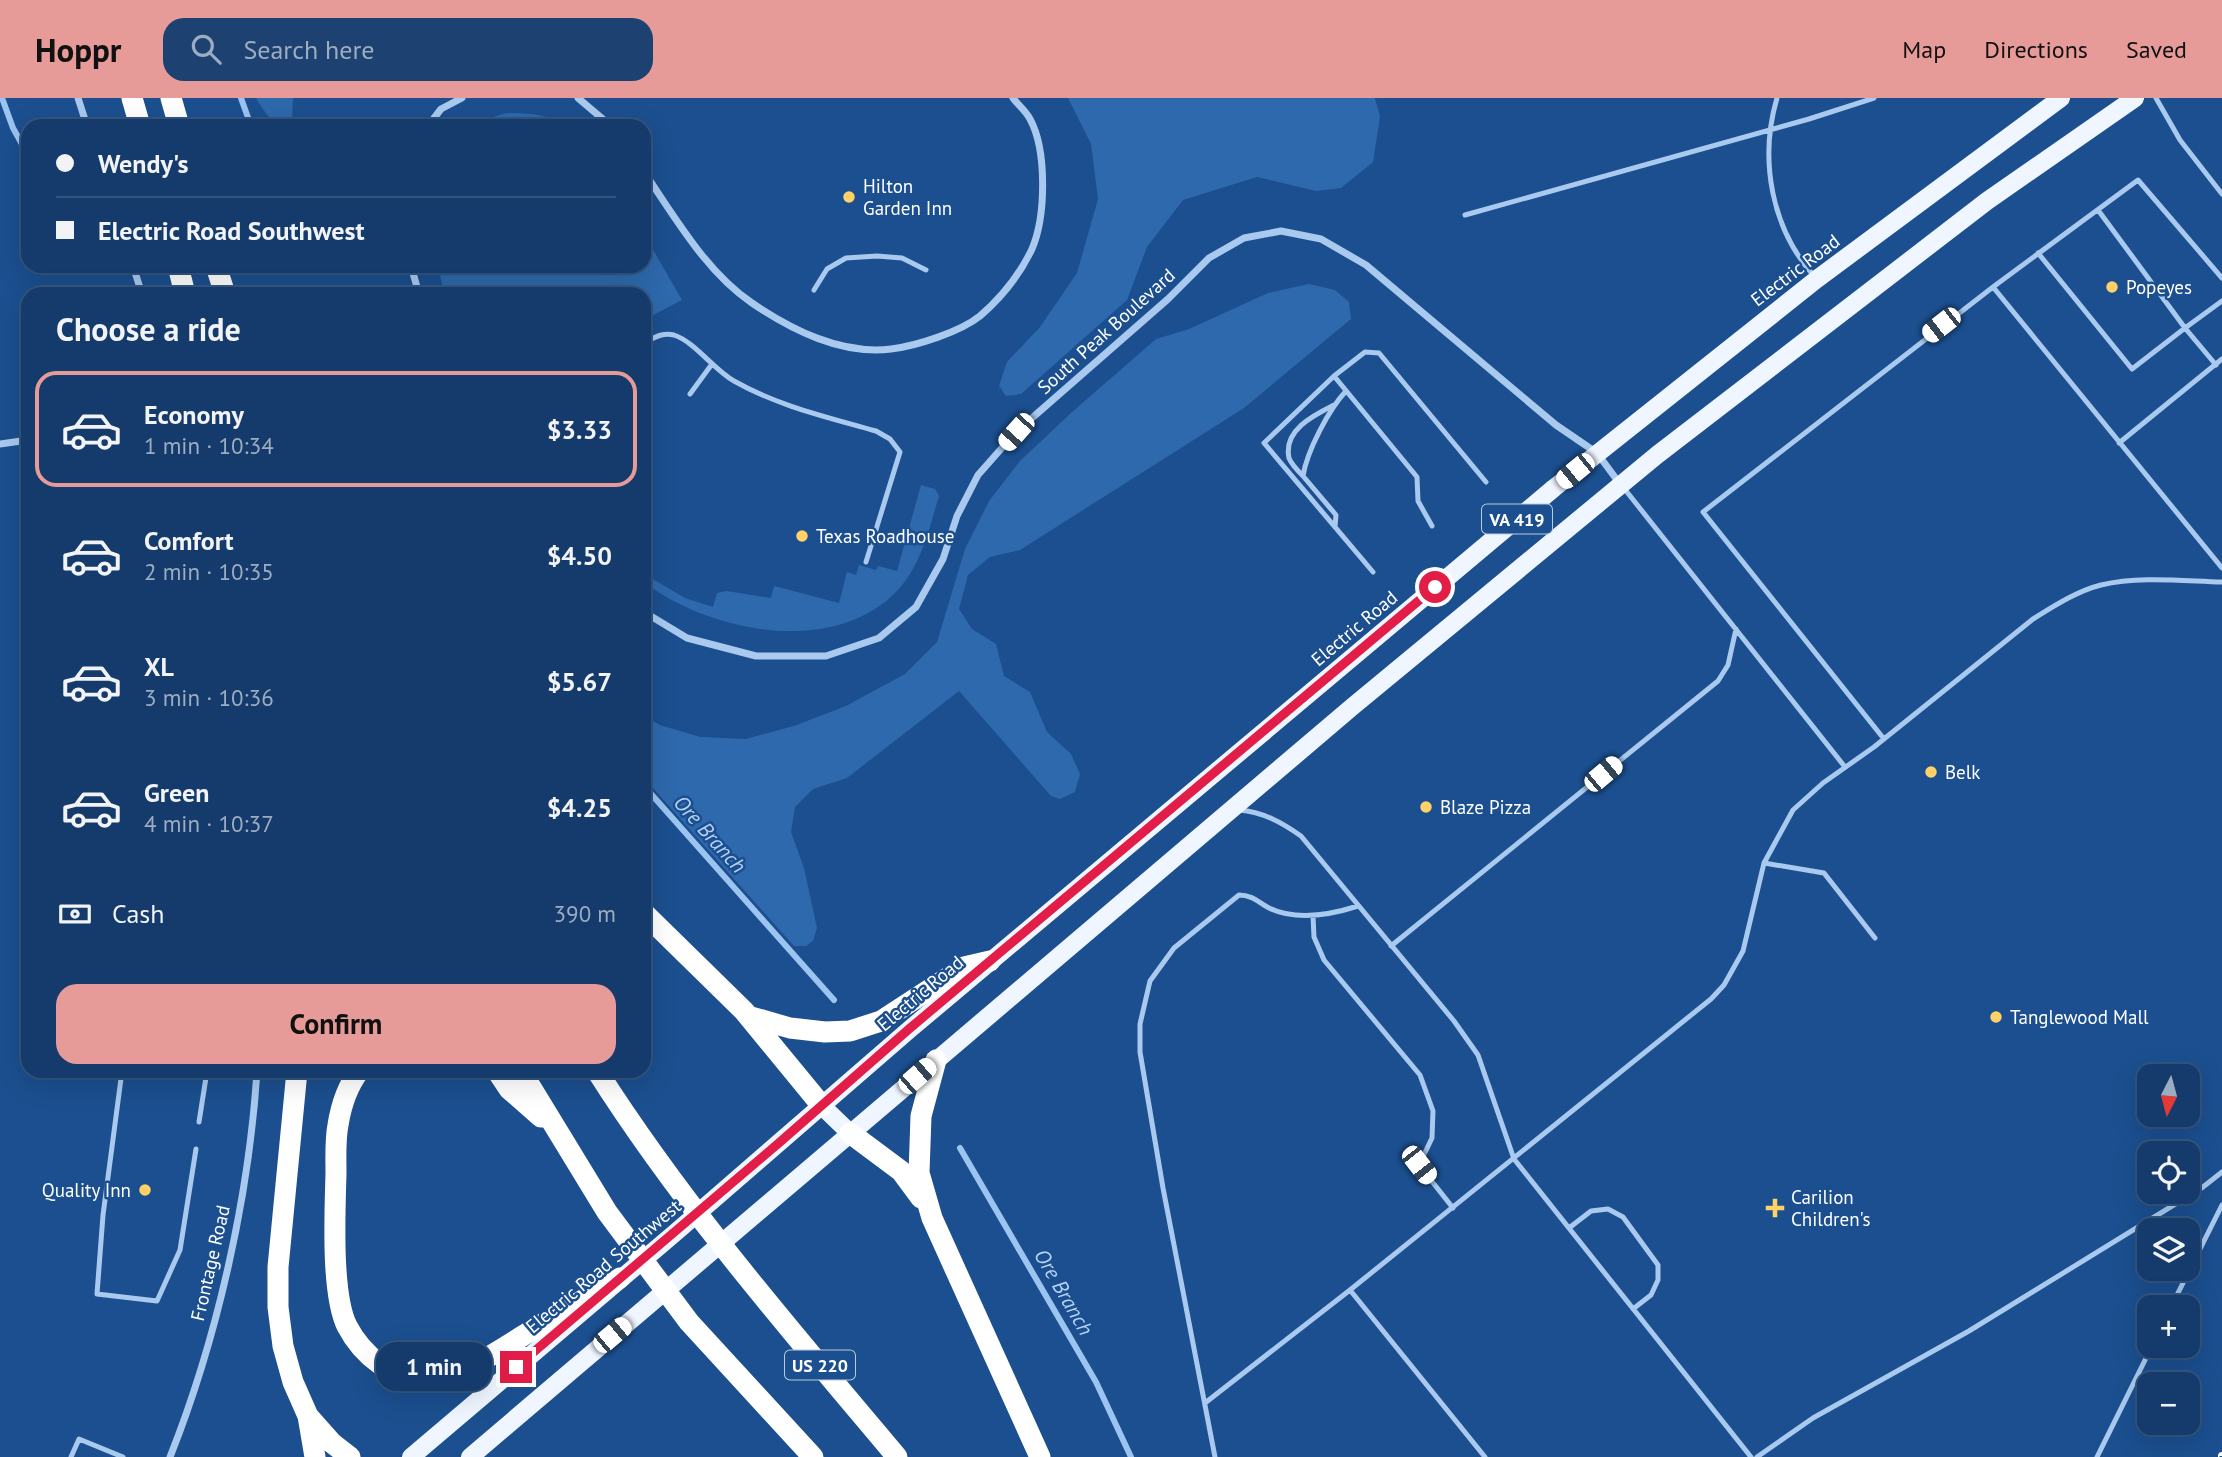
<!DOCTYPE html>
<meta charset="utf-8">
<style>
:root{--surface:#143b6b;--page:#1d4271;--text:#f1f3f6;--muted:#9dadc1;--line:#33557e;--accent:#e69b98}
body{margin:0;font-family:"PT Sans",sans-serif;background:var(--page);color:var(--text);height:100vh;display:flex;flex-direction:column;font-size:26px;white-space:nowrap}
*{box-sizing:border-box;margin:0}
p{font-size:23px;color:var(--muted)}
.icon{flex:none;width:38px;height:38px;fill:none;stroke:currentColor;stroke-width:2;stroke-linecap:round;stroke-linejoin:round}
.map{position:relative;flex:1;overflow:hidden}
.panel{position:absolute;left:21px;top:189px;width:630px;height:791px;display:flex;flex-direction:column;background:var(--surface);border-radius:21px;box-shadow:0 7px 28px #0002,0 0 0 2px var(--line)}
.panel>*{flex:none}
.top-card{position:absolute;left:21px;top:21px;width:630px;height:154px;border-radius:21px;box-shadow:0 7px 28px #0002,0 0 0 2px var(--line);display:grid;align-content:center;height:154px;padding:0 35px;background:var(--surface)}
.needle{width:46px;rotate:186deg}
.fabs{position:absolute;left:2137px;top:966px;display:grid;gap:14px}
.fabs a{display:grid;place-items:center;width:63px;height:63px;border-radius:14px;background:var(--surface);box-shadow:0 7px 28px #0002,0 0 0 2px var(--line);font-size:35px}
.end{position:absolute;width:32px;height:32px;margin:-16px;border:9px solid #e11d48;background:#fff;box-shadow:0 0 0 4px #fff}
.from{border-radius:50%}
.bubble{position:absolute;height:49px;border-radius:21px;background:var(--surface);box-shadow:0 7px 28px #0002,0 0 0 2px var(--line);font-size:23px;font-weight:700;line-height:49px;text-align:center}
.car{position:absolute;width:21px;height:42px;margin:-21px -10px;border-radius:9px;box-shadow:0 0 5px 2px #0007;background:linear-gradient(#fff 24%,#345 0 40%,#fff 0 76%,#345 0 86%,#fff 0)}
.top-card b{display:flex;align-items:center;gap:24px;height:66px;font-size:26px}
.top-card b+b{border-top:2px solid var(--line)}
.top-card i{width:18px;height:18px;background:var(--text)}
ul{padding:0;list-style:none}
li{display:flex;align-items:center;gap:21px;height:116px;margin:0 14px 10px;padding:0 21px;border:4px solid transparent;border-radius:21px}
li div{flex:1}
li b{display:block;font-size:26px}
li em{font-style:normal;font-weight:700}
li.current{border-color:var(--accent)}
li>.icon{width:63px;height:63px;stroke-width:1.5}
h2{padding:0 35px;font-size:32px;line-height:84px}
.pay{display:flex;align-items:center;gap:18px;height:77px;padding:0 35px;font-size:26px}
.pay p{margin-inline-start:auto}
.primary-button{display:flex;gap:14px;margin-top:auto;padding:14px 35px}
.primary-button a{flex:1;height:80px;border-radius:21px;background:var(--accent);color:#111;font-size:28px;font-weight:700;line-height:80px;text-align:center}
header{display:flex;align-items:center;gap:42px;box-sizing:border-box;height:98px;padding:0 35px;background:var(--accent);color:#111}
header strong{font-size:33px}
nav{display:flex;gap:38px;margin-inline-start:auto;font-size:24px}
.search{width:490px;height:63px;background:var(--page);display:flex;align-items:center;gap:18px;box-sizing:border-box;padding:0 24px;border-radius:21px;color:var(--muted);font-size:26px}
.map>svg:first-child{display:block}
.green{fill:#2e69ad}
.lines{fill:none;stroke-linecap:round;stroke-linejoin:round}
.stream{stroke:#9cc4f0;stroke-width:6}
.lane{stroke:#a9c9ee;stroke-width:5}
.street{stroke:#a9c9ee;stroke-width:7}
.primary{stroke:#f0f6ff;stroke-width:18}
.highway{stroke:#fff;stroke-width:21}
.rail-casing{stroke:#fff;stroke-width:8}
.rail{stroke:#1b4f8f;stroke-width:5;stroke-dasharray:16;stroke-linecap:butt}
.route{stroke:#e11d48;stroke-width:9}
.poi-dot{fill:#ffd166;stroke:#1b4f8f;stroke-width:2.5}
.labels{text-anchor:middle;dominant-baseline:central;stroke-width:5;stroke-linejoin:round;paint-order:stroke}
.shield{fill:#1b4f8f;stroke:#bbcadd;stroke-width:2}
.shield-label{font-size:18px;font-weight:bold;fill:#fff}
.poi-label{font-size:19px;fill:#fff;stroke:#1b4f8f;text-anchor:start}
.street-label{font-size:19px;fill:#fff;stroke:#1b4f8f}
.water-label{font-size:21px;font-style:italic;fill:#b5d3f5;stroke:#1b4f8f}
</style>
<header>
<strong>Hoppr</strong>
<div class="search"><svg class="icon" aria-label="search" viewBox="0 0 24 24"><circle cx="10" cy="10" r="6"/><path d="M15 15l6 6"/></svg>Search here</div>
<nav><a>Map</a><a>Directions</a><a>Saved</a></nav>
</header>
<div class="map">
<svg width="2222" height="1359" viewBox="0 0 2222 1359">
<rect width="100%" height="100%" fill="#1b4f8f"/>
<path class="green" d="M256,0H293L292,22C275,34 264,13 256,0Z
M1068,0H1375L1380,19L1373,64L1341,90L1316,93L1257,79L1183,102L1147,149L1127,202L1021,296L1006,298L999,288L1007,264L1040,229L1077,175L1098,101L1091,46Z
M506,15C528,15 548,16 567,28H473L480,23Z
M644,136L682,202L644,222V196H444L438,168H644Z
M1309,186L1335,192L1349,204L1351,221L1244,310L1020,452L990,459L968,477L959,511L972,531L996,546L1004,578L1030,594L1047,634L1071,656L1080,676L1075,694L1060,701L1051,698L959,593L847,680L813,691L795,709L791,734L804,770L817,830L813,843L806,848H794L644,680V618L660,627L700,639L745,641L794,628L846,608L905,576L937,544L965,451L989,403L1020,363L1071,315L1156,241L1189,231L1268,195Z
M921,387L935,391L939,398C929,431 921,469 896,494C832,559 709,534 644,484V476L685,500L713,509L717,495L727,493L771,500L774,488L839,505L847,474L856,477L859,467L876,472L878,468L897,473Z"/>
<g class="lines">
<path class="stream" d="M2,0L13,30L28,57
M241,0L251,28
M644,688L834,902
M960,1050L1096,1284L1131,1359"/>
<path class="lane" d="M1777,0C1759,61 1771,131 1815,179
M2156,0L2180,42L2222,96
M1465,117L1809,21L1874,0
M2038,155L2132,271L2185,230L2098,112
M1993,189L2138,82L2222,180
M814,192L827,171L846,160L877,158L902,160L926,172
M644,245C654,240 662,234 674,237C695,244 714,272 734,283C778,308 827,319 876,333L890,341L900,354L866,464
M2216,267L2185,230L2222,203
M1334,278L1365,254L1379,255L1486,384
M690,296L712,266
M2119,345L2222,261
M1303,378C1298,373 1291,366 1289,360C1283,332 1314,317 1334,307
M1623,389L1845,669
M1335,429L1336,417L1303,378C1307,353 1329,311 1346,293
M1373,474L1264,345L1334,278L1417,379L1418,403L1432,428
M1884,641L1703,414L1993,189L2222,470
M1239,712C1263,714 1281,724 1301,738L1454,923L1478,957L1514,1061L1751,1359
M1764,765L1824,775L1875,840
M1313,818L1314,839L1324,862L1420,977L1433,1013L1432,1040L1419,1067L1453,1110
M1391,848L1718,583L1728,567L1736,531
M122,973L103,1117L97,1196L157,1203L180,1152L196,1051
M199,1024L207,973
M1569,1130L1591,1113L1608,1111L1623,1119L1658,1167V1182L1651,1197L1633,1211
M1350,1192L1485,1359
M2171,1209L2222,1107
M1205,1305L1350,1192L1711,901L1724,887L1743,853L1764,765L1793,712L1823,685L1874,649L2033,521C2054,508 2077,493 2101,487C2139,478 2183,483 2222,484
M71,1359L79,1341L123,1359
M1215,1359L1163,1090L1140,954V926L1150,883L1174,850L1239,797C1252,797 1258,804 1269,810C1296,823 1330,817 1358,808
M1757,1359L1813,1320L1969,1233L2203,1089L2222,1074
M2097,1359L2152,1248"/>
<path class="street" d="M78,0L87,28
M578,0L611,28
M428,28L441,11L462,0
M644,74C675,119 706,174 752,205C792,232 841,257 891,251C916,248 960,234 980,218C1001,200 1020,176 1032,151C1046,118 1047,52 1030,21C1026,13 1018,7 1013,0
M133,168L142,196
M411,168L419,196
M0,346L28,342
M644,514L687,540L756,558H826L879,540L916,509L943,461L957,418L978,377L1016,334L1168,201L1209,160L1244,140L1281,133L1321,141L1366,167L1556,327L1597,355L1620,386
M170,1359C217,1241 249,1099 257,973"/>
<path class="primary" d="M822,1008L850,1035
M411,1359L676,1134L910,931L1554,390L1817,181L2061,0
M470,1359L1352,609L1657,357L1987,103L2135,0"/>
<path class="highway" d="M132,0L140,28
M171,0L179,28
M178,168L185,196
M216,168L225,196
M644,815L744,913L822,1008
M748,918L790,930L825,934L850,933L881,923L964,869L990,863
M936,962L921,1018L919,1075L932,1120L1040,1359
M297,973L278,1169V1209L283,1248L293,1284L308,1318L315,1359
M359,973C347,989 341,1008 338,1027C335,1042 336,1059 336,1075C335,1113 331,1196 347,1228C362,1257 394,1284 428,1281C464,1278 498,1253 529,1234C559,1216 590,1198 620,1180
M497,973L509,991L541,1019
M521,973L607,1114L689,1224L813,1359
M597,973C684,1110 793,1235 897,1359
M850,1035L901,1073L921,1100
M308,1318L332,1345L350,1359"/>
<defs>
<path id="rail" d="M2222,1359V1358"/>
</defs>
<use href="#rail" class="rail-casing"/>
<use href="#rail" class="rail"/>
</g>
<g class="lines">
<path class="route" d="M516,1269L780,1044L909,931L1435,489"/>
</g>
<g class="poi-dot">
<circle cx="849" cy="99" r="7"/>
<circle cx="2112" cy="189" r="7"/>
<circle cx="802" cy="438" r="7"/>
<circle cx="1931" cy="674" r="7"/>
<circle cx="1426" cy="709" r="7"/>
<circle cx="1996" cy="919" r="7"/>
<circle cx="145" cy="1092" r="7"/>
<path d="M1771.5 1099.5h7v7h7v7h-7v7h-7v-7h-7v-7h7z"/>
</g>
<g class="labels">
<g class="shield">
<rect x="1482" y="406.5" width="70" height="29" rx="5"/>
<rect x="785" y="1252.5" width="70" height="29" rx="5"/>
</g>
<g class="shield-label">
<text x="1517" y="421">VA 419</text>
<text x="820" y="1267">US 220</text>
</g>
<g class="poi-label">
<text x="863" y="88">Hilton<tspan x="863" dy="22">Garden Inn</tspan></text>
<text x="2126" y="189">Popeyes</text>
<text x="816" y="438">Texas Roadhouse</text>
<text x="1945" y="674">Belk</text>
<text x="1440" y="709">Blaze Pizza</text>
<text x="2010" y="919">Tanglewood Mall</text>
<text x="131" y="1092" text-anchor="end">Quality Inn</text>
<text x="1791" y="1099">Carilion<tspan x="1791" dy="22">Children's</tspan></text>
</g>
<g class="street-label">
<text transform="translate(1795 172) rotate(-37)">Electric Road</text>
<text transform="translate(1106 233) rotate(-42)">South Peak Boulevard</text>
<text transform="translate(1354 530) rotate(-40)">Electric Road</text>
<text transform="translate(920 895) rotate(-40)">Electric Road</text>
<text transform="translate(210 1165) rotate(-77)">Frontage Road</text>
<text transform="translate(603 1168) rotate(-40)">Electric Road Southwest</text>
</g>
<g class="water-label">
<text transform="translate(710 736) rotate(48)">Ore Branch</text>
<text transform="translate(1064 1194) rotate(60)">Ore Branch</text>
</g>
</g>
</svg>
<div class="fabs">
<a><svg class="needle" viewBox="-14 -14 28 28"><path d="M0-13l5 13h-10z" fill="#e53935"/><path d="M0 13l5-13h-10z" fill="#9dadc1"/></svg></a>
<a><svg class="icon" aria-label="locate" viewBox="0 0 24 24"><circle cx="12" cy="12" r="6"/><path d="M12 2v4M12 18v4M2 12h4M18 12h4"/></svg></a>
<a><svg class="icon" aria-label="layers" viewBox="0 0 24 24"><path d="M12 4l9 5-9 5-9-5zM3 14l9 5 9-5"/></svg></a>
<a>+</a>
<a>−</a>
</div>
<i class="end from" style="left:1435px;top:489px"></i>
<i class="end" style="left:516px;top:1269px"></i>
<div class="bubble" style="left:376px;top:1244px;width:116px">1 min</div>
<i class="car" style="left:1941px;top:227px;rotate:232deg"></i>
<i class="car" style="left:1016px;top:334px;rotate:222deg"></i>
<i class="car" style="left:1575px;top:373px;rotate:231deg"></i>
<i class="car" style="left:1603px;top:676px;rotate:50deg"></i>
<i class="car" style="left:917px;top:978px;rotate:49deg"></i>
<i class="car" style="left:1419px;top:1067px;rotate:142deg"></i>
<i class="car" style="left:612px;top:1237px;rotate:50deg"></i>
<div class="top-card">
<b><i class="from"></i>Wendy's</b>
<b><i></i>Electric Road Southwest</b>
</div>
<section class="panel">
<h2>Choose a ride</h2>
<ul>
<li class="current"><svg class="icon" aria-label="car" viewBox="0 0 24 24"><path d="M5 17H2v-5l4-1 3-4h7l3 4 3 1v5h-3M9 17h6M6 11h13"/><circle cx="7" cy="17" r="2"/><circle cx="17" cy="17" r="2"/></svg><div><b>Economy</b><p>1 min · 10:34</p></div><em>$3.33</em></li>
<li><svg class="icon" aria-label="car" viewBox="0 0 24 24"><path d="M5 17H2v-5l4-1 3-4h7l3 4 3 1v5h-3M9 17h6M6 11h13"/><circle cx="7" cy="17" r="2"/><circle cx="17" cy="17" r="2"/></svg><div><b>Comfort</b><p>2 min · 10:35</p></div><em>$4.50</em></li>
<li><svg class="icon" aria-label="car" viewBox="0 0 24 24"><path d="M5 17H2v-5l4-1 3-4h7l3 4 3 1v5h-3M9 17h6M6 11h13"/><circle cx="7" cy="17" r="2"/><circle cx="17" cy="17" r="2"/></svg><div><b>XL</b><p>3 min · 10:36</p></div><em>$5.67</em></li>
<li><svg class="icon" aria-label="car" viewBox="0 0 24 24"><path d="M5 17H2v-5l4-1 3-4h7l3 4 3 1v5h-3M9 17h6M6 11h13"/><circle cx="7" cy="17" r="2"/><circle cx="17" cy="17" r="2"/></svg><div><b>Green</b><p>4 min · 10:37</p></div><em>$4.25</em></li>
</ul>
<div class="pay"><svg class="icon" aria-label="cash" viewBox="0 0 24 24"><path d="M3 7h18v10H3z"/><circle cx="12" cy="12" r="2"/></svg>Cash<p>390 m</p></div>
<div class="primary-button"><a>Confirm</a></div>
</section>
</div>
